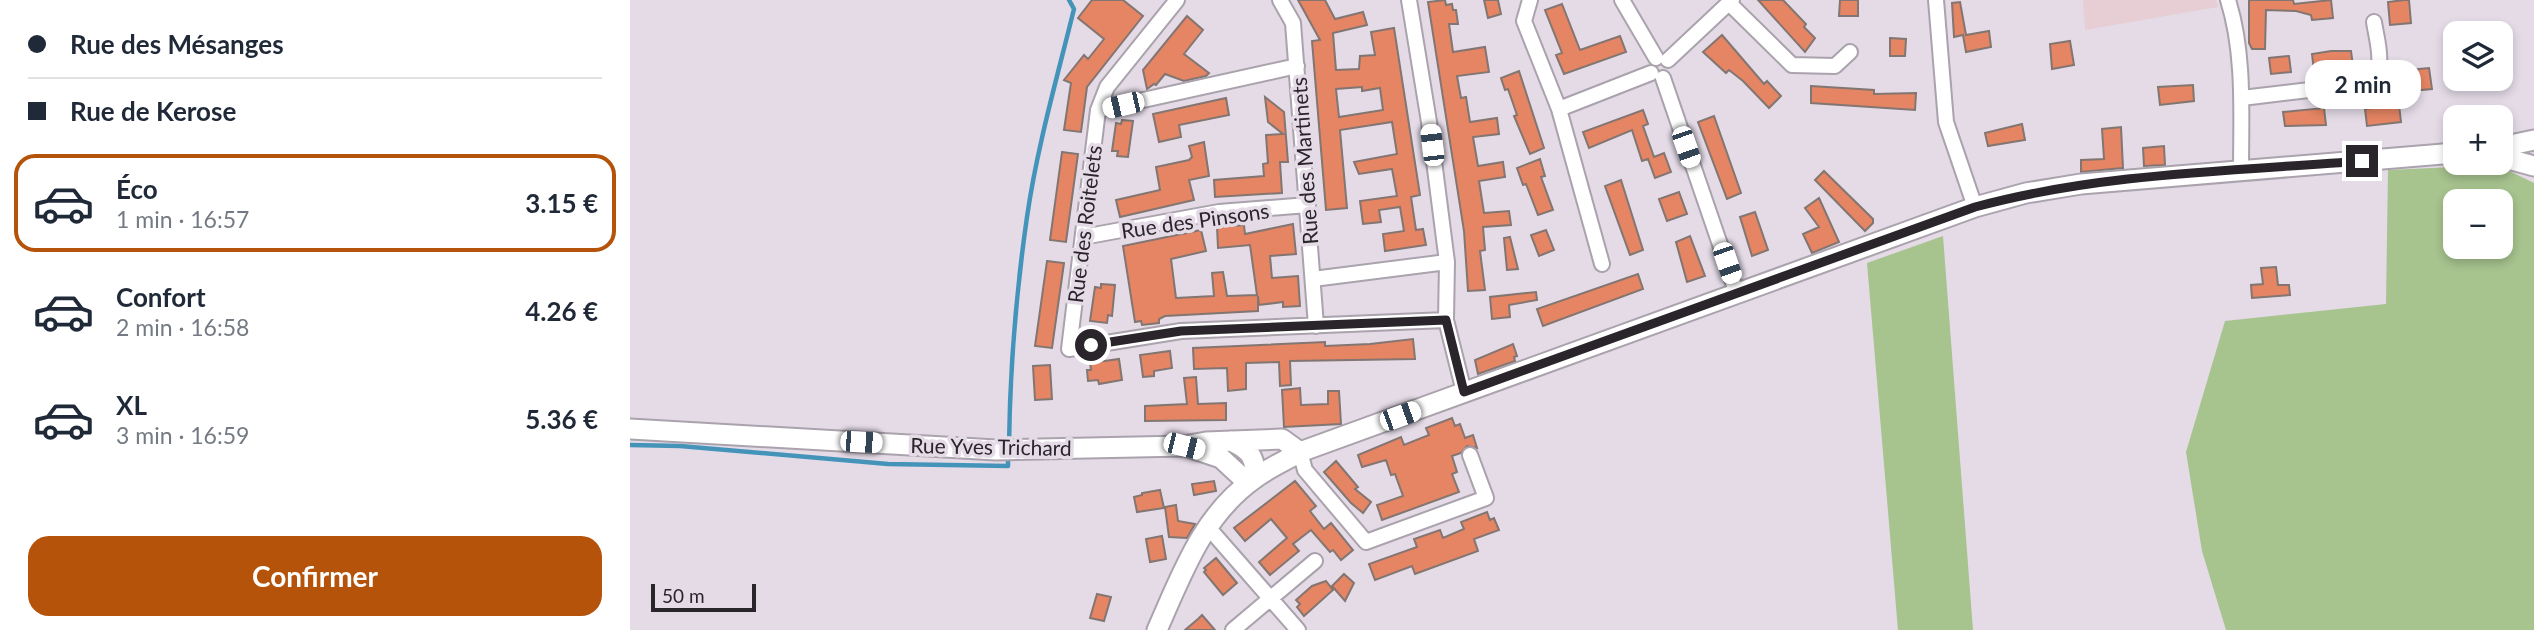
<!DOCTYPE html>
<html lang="fr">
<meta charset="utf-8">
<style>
:root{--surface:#fff;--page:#f2f2f3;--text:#1f2937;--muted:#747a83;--line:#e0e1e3;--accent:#b45309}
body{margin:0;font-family:Lato,sans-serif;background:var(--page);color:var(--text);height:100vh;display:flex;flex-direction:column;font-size:26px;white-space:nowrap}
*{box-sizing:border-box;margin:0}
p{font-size:23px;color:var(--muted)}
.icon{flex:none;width:38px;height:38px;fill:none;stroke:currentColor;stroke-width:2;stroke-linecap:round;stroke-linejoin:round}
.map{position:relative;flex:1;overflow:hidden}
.side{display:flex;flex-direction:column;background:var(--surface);width:630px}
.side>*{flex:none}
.hud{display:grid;align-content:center;height:154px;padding:0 28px;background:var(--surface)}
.buttons{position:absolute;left:1813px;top:21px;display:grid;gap:14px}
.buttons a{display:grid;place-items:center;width:70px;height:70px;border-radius:14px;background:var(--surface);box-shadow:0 4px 10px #0003;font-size:35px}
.scale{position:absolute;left:21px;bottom:18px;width:105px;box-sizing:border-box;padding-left:7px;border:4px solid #29252a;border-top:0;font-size:19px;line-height:24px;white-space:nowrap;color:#29252a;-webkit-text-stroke:5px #e4dbe7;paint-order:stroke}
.end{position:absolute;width:32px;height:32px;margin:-16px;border:9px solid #29252a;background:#fff;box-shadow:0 0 0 4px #fff}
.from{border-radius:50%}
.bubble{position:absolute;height:49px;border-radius:21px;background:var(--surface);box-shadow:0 4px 10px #0003;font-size:23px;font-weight:700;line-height:49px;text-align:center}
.car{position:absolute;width:21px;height:42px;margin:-21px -10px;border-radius:9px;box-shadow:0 0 5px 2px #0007;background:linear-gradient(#fff 24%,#345 0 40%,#fff 0 76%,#345 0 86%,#fff 0)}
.hud b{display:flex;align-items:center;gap:24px;height:66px;font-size:26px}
.hud b+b{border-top:2px solid var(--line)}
.hud i{width:18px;height:18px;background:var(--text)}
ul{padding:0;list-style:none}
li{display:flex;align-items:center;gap:21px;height:98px;margin:0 14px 10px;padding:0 14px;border:4px solid transparent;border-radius:21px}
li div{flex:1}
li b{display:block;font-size:26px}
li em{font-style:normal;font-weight:700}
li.current{border-color:var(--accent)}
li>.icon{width:63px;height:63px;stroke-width:1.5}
.cta{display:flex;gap:14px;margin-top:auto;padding:14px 28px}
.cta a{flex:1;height:80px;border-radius:21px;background:var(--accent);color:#fff;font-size:28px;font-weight:700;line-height:80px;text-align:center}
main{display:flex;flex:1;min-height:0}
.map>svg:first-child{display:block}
.commercial{fill:#e7cdd4}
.green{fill:#a7c38e;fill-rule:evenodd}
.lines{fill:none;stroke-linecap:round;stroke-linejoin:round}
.stream{stroke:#4494ba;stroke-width:4.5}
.building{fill:#e58563;stroke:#837571;stroke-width:2;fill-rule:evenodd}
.street-casing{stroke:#aaa2ac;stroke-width:18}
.secondary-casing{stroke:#aaa2ac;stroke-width:23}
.street{stroke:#fff;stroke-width:14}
.secondary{stroke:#fff;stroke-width:19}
.route{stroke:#29252a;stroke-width:9}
.labels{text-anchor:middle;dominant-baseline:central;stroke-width:7;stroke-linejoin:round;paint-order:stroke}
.street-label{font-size:21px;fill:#29252a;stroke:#e4dbe7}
</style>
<main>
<section class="side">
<div class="hud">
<b><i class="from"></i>Rue des Mésanges</b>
<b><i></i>Rue de Kerose</b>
</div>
<ul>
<li class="current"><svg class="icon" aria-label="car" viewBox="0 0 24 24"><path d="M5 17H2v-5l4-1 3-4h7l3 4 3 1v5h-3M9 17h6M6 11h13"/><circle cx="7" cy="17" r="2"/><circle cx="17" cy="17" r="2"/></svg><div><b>Éco</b><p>1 min · 16:57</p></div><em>3.15 €</em></li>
<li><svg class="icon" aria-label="car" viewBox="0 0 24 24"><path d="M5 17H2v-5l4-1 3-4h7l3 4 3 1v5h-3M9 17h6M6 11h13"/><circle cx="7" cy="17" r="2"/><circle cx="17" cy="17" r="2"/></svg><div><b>Confort</b><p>2 min · 16:58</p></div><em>4.26 €</em></li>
<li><svg class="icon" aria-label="car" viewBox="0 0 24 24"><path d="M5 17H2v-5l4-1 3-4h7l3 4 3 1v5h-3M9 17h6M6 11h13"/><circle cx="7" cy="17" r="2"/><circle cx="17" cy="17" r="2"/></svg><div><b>XL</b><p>3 min · 16:59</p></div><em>5.36 €</em></li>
</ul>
<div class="cta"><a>Confirmer</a></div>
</section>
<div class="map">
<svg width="1904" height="630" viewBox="0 0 1904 630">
<rect width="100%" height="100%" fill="#e4dbe7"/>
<path class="commercial" d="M1453,0H1586L1588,7L1455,30Z"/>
<path class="green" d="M1867,165L1904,183V630H1596L1572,551L1556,452L1595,321L1756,304L1758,170ZM1825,201H1871V247H1825Z
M1313,236L1343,630H1268L1237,263Z"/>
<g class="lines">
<path class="stream" d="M0,445L50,446L258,464L378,466V454
M379,445C380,369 386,293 397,217C407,147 427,78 444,9L439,0"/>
</g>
<path class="building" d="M462,0H493L513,16L457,87L451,132L434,130L441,83L434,80L454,55L458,59L474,39L448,18Z
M668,0H695L705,19L733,12L737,25L703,33L706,70L729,69L730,56L745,55L741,32L764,28L790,195L781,197L786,230L793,229L796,245L755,251L753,234L774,231L770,207L749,210L751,222L733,224L730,201L767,196L762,169L729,174L724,162L767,154L762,122L710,130L717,208L696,210L682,41L690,40ZM732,87V91L750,88L753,110L709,117L706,89Z
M815,0L816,5L822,4L823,10H826L828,24H819L823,52L855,47L859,72L827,76L831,98L836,97L840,122L867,118L869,134L843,137L848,166L873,162L875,177L849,181L854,213L879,211L881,225L853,227L855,250L850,251L855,290L838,291L834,231L798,2Z
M854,0H868L871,14L858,18Z
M1128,0H1153L1176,24L1174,27L1185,38L1175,52Z
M1210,0H1228V16H1209Z
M1619,0H1663L1664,4L1701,0L1703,18L1682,20L1681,15L1666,11L1636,10L1635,49H1622L1619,43Z
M1774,0H1779L1781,23L1760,25L1758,2Z
M1330,2L1336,35L1359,31L1361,47L1336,52L1333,35L1324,37L1322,3Z
M932,4L950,50L990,36L996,52L934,74L926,55L932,53L915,10Z
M557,16L573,30L554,54L579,73L576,76L554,81L535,74L526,85L524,84L517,89L513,70Z
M1092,35L1134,84L1137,81L1151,96L1139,108L1113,81L1099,70L1096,73L1073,52Z
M1260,38L1276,39L1275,56H1260Z
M1440,41L1444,65L1422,69L1420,44Z
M1701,51H1721L1723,66L1684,71L1682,54Z
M1659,56L1661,72L1641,74L1639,58Z
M1799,68L1802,89L1781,91L1779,70Z
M889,71L914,148L900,154L884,116L887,115L878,89L875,90L871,78Z
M1563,85L1564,101L1530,105L1528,87Z
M1181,86L1244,90V94L1286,93L1285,110L1181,103Z
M635,97L654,112L658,162H650L652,193L585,197L584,180L634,176L633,164L638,163L636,135L653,134L638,122Z
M596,98L599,115L549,125L551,137L529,142L523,114Z
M1769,105L1771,122L1737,126L1735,109Z
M1694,108L1696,125L1655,126L1653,112Z
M1013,110L1018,124L1013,126L1024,157L1034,153L1041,172L1025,178L1018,159L1012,161L1002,130L959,148L953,132Z
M1084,116L1111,193L1097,199L1068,122Z
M492,120L503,121L498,157L487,156L488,151H482L486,123L491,124Z
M1392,124L1395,140L1358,146L1355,133Z
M1491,127L1493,168L1451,172V160L1474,159L1472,129Z
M574,142L579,176L559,180L564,200L490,217L486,200L530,190L526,167L559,160L562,157L559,146Z
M1534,146L1535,165L1514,166L1513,148Z
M432,152L448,154L436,242L420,240Z
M910,159L915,176L911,177L923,210L908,215L896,184L893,185L887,168Z
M1194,171L1243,219V223L1235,231L1185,180Z
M991,180L1013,250L1000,255L975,186Z
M1049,192L1057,214L1037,221L1029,199Z
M1189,198L1209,242L1182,253L1173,234L1189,227L1175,208Z
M1125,212L1138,250L1122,256L1110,217Z
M663,224L666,254L640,256L642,278L668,276L670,306L653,307V302L629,305L628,296V311L535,316L529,319V323L512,325L511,321L505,322L493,246L571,230L576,251L541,259L546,298L584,296L582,273L593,272L597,296L627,295L620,245L588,248L587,227L614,225L615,234Z
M916,230L924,250L909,256L901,235Z
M1060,236L1075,276L1057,282L1046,242Z
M880,237L888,269L877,270L874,238Z
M417,261L434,263L422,348L405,346Z
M1646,267L1648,285H1659L1660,295L1622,298L1621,285L1633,284L1631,268Z
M1008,274L1013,289L913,326L907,309Z
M471,284L485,285L482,316L478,315L477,323L460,321L465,287L471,288Z
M906,292L907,300L879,305L880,317L862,319L860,297Z
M783,339L785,359L660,361L661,385L650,386L649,362L616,363V389L598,391L597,368L564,369L563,348L695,342V346L740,344Z
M883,344L887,356L884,357L885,361L848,374L845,360Z
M540,351L542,368L524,371V376L513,377L510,355Z
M489,359L492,380L469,384L468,380L458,381L457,370H461L460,363Z
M420,365L422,399L405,400L403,366Z
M566,377L568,404L596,403V420L515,421V406L557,404L554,378Z
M670,388L671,405L698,404V391H709L711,424L654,427L652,390Z
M822,418L825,426L830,424L835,438L843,435L847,448L837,446L831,453L822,456L827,472L822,474L829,492L752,520L747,505L773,496L765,474L761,475L756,460L732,467L728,455L771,437L774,445L799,435L796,428Z
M706,461L728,487L725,489L741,502L733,513L721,503L694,472Z
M584,481L586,491L564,495L562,484Z
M665,481L686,506L680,511L694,529L701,523L723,550L711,560L703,550L700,552L681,530L663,544L669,551L640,575L629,562L657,538L641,519L615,541L604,528Z
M530,490L534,508L507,512L504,497L512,495V493Z
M546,505L548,521L565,524L557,538L539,537L535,507Z
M857,512L860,520L864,518L869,530L844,539L848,551L785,574L782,566L745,580L739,564L787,547L784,539L810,530L813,538L834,529L831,522Z
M532,536L536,559L520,562L516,539Z
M586,558L607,583L593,595L574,572L576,570L574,568Z
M714,574L724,583L715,601L702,586Z
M696,581L703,590L674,616L667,607L670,604L666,600L682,586Z
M467,594L481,597L474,621L460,618Z
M572,615L585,630H555L568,619Z"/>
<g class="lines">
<defs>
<path id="street" d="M547,0L477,87L468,110L439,349L551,331L816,320
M650,0L663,23L686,326
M779,0L799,122L817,262L816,320L834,392
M900,0L894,21L929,109L1021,73
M992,0L1026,58
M1306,0L1316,122L1345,207
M1598,0C1615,54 1611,115 1611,171
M1099,3L1162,65L1205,66L1220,52
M1038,60L1102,0
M1033,78L1107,294
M1612,98L1738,83C1757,70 1747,42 1744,22
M929,109L972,264
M468,110L667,66
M453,237L589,212L678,205
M683,279L817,262
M670,452L675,470L736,542L856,498L840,455
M577,526L668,630
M603,630L685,561"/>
<path id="secondary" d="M1871,147L1904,140
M1871,157L1904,166
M0,429L366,450L554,446L576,442L652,439L670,452
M601,441C619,449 627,458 624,478
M558,447L591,458L618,483
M527,630C552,574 572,516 624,479C638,468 655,461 670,452L1345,207L1396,193L1451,184L1825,153"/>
</defs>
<use href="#street" class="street-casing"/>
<use href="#secondary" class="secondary-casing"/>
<use href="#street" class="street"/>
<use href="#secondary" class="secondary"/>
</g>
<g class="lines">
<path class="route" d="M461,345L551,331L816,320L834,392L1345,207C1470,173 1603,171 1732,161"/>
</g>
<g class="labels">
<g class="street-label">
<text transform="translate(674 161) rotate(-94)">Rue des Martinets</text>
<text transform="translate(565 220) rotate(-8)">Rue des Pinsons</text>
<text transform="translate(454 224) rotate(-83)">Rue des Roitelets</text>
<text transform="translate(361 446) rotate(1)">Rue Yves Trichard</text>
</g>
</g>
</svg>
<div class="buttons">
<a><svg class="icon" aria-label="layers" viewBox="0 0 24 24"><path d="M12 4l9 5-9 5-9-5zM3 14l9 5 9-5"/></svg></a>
<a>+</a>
<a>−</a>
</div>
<div class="scale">50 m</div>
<i class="end from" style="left:461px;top:345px"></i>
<i class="end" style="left:1732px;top:161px"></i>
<div class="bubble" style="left:1675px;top:60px;width:116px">2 min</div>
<i class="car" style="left:493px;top:105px;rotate:257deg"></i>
<i class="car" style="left:802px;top:145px;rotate:353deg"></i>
<i class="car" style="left:1056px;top:147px;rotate:161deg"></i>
<i class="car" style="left:1097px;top:263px;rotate:161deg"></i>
<i class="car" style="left:770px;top:416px;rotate:70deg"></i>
<i class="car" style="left:231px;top:442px;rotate:93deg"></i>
<i class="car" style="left:554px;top:446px;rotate:104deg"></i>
</div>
</main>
